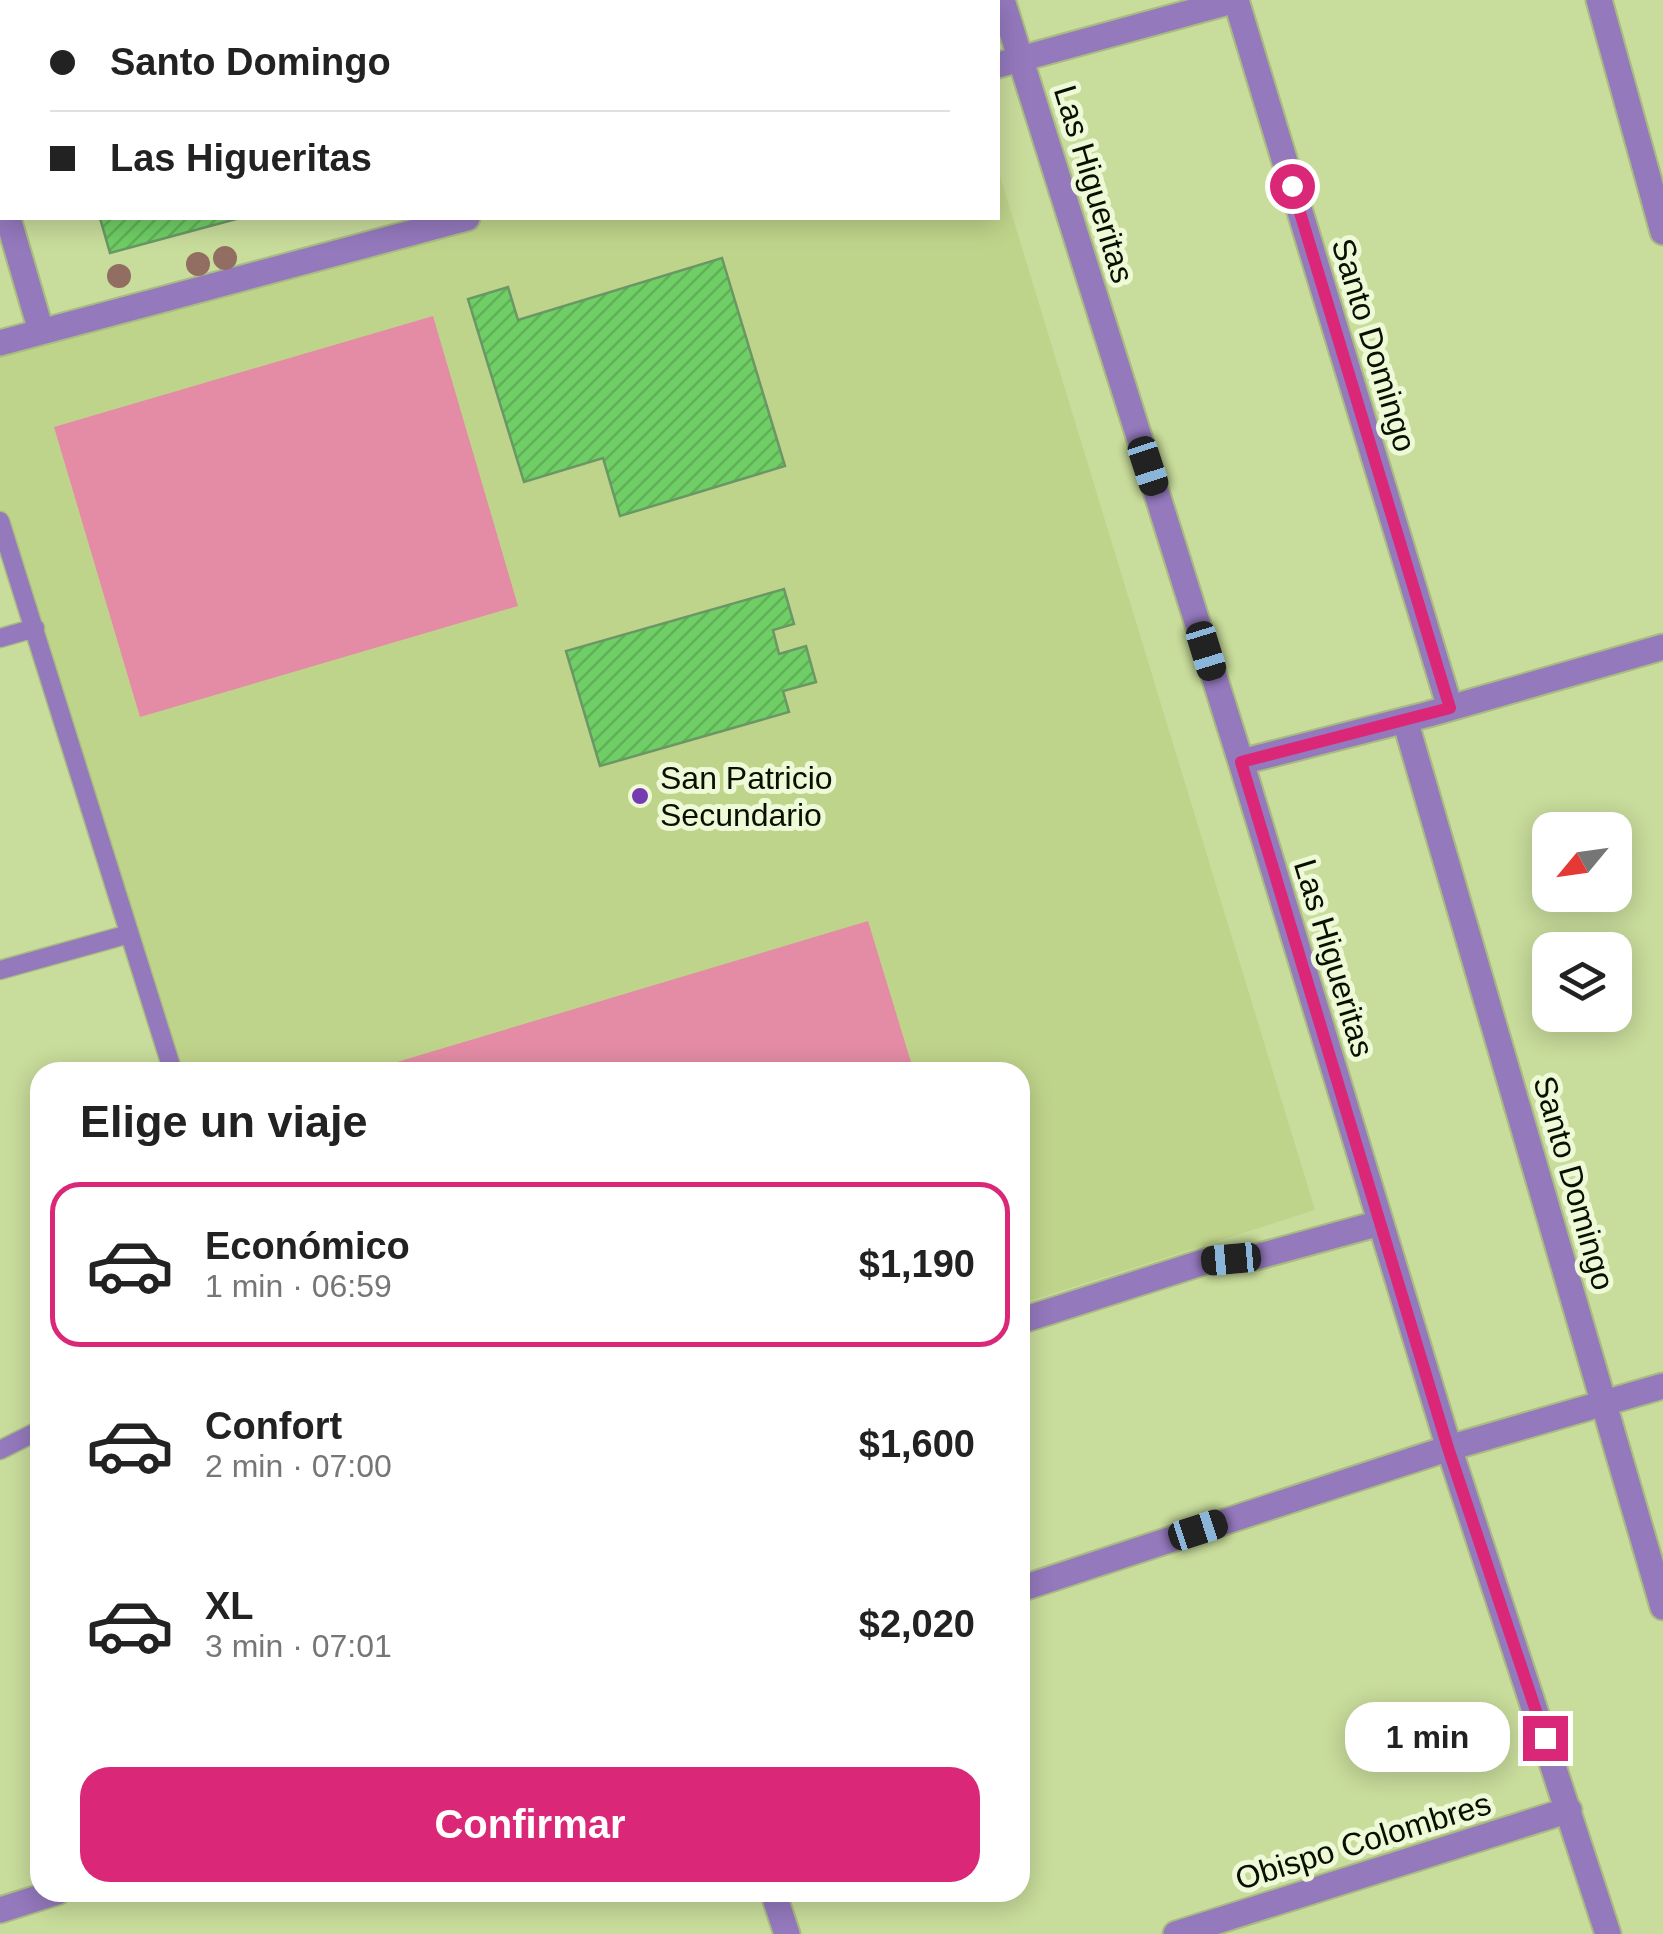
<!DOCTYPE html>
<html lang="es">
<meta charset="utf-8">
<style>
:root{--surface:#fff;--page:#f2f2f2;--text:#222;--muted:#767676;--line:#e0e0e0;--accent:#db2777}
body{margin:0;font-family:Helvetica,sans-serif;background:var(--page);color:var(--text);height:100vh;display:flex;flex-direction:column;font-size:38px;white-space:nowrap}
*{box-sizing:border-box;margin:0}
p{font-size:32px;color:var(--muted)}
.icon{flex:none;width:55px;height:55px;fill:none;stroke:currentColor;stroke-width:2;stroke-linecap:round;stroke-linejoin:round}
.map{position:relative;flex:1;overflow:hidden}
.details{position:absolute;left:30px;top:1062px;width:1000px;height:840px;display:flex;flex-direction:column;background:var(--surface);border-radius:30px;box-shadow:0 5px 25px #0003}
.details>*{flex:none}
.banner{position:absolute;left:0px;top:0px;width:1000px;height:220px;box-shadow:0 5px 25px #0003;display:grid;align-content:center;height:220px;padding:0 50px;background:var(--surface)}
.needle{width:65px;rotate:241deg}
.fabs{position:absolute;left:1532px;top:812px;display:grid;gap:20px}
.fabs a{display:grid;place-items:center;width:100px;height:100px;border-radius:20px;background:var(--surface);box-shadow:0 5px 25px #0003;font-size:50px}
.end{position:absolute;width:45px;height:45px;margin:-22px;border:12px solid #db2777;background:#fff;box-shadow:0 0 0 5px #fff}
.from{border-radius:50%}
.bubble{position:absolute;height:70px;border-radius:30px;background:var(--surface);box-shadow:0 5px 25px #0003;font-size:32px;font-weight:800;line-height:70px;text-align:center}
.car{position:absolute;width:30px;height:60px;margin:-30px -15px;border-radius:12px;box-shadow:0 0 8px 2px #0007;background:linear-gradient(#222 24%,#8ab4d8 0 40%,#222 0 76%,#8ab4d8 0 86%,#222 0)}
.banner b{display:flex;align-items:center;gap:35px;height:95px;font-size:38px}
.banner b+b{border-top:2px solid var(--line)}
.banner i{width:25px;height:25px;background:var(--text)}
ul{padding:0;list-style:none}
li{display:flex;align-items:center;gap:30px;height:165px;margin:0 20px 15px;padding:0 30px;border:5px solid transparent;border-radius:30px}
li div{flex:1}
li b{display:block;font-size:38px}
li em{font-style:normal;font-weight:800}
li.selected{border-color:var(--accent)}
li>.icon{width:90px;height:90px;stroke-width:1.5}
h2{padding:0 50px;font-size:45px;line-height:120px}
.button{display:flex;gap:20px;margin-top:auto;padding:20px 50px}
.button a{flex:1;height:115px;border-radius:30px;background:var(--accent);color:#fff;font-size:40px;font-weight:800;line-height:115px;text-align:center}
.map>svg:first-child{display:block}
.built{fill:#bfd48b}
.green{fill:#e48ca5}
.building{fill:url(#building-hatch);stroke:#6a9765;stroke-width:2.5}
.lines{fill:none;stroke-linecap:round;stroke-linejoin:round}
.service-casing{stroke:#aabb82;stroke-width:21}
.minor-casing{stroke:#aabb82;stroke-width:29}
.tertiary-casing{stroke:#aabb82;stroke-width:29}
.service{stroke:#9479bd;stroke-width:18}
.minor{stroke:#9479bd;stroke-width:25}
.tertiary{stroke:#9479bd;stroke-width:25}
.tree{fill:#926d62}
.route{stroke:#db2777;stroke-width:12}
.poi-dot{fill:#743bb2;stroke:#eef9d8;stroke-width:4}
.labels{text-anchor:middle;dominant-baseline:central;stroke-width:10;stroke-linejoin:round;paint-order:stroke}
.street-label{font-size:32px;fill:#0a1000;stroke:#eef9d8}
.poi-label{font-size:32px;fill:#0a1000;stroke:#eef9d8;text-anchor:start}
</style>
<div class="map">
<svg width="1663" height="1934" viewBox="0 0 1663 1934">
<defs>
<pattern id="building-hatch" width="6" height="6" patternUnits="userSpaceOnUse" patternTransform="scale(2.5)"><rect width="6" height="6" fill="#6fce65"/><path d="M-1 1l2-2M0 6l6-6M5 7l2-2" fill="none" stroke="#5fb056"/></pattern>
</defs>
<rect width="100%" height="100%" fill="#c8dc9b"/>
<path class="built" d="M998,169L1315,1210L1020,1304V1072H184L0,520V344L453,218H998Z"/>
<path class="green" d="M524,0H923L924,2H525Z
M433,316L518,606L140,717L54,427Z
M868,921L914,1072H400L397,1062Z"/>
<path class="building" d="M123,0H194L195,2H124Z
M208,0H271L262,2Z
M270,0H309L310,2H270Z
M100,218H240L110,253Z
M722,258L785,466L620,516L603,458L524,482L468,299L508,287L518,320Z
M784,589L794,624L773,630L779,654L806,646L816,682L783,691L789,712L600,766L566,651Z"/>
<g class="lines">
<defs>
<path id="service" d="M0,521L173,1072
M0,638L35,628
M0,970L129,934
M0,1450L40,1430"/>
<path id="minor" d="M460,0L461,2
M1002,0L1241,762L1449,1448L1608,1934
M1236,0L1450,708
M1599,0L1663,232
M0,191L2,200
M8,218L41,331
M1405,720L1663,1607
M1241,762L1429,714L1663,647
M1020,1321L1207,1261L1256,1257L1380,1223
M1020,1589L1449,1448L1663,1386
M773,1892L787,1934
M0,1910L57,1892
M1176,1934L1569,1810"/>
<path id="tertiary" d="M998,65L1236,0
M0,343L467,218"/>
</defs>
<use href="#service" class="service-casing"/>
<use href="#minor" class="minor-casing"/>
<use href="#tertiary" class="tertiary-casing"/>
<use href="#service" class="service"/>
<use href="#minor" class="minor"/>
<use href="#tertiary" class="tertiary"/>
</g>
<g class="tree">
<circle cx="225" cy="258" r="12"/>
<circle cx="198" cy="264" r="12"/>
<circle cx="119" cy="276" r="12"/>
</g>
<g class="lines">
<path class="route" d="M1292,186L1450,708L1241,762L1448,1448L1545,1738"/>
</g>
<circle class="poi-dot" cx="640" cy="796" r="10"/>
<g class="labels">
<g class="street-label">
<text transform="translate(1094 184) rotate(73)">Las Higueritas</text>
<text transform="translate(1374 345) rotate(73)">Santo Domingo</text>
<text transform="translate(1334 958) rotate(73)">Las Higueritas</text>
<text transform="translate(1574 1183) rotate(74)">Santo Domingo</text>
<text transform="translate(1363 1841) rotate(-17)">Obispo Colombres</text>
</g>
<g class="poi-label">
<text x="660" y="778">San Patricio<tspan x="660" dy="37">Secundario</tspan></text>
</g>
</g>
</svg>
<div class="fabs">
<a><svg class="needle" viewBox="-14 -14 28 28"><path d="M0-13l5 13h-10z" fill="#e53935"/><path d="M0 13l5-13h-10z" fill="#767676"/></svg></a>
<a><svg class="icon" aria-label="layers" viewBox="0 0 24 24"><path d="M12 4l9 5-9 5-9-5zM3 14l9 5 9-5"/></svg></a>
</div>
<i class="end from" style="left:1292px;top:186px"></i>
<i class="end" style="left:1545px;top:1738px"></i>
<div class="bubble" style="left:1345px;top:1702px;width:165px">1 min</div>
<i class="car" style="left:1148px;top:466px;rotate:162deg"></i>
<i class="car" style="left:1206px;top:651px;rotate:163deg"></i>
<i class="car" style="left:1231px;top:1259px;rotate:265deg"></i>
<i class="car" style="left:1198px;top:1530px;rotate:72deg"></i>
<div class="banner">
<b><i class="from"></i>Santo Domingo</b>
<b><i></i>Las Higueritas</b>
</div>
<section class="details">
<h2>Elige un viaje</h2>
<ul>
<li class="selected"><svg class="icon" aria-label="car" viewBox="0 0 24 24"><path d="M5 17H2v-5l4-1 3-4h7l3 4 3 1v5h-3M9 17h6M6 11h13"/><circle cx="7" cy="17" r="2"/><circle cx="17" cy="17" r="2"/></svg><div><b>Económico</b><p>1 min · 06:59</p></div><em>$1,190</em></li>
<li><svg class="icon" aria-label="car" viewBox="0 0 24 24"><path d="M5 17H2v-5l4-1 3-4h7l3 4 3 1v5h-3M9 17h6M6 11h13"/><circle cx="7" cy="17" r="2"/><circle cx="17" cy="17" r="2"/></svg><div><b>Confort</b><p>2 min · 07:00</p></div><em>$1,600</em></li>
<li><svg class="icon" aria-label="car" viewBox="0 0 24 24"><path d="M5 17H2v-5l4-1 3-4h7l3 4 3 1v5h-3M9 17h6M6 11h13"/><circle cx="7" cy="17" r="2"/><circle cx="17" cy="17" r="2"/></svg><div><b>XL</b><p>3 min · 07:01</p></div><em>$2,020</em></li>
</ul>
<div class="button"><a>Confirmar</a></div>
</section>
</div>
